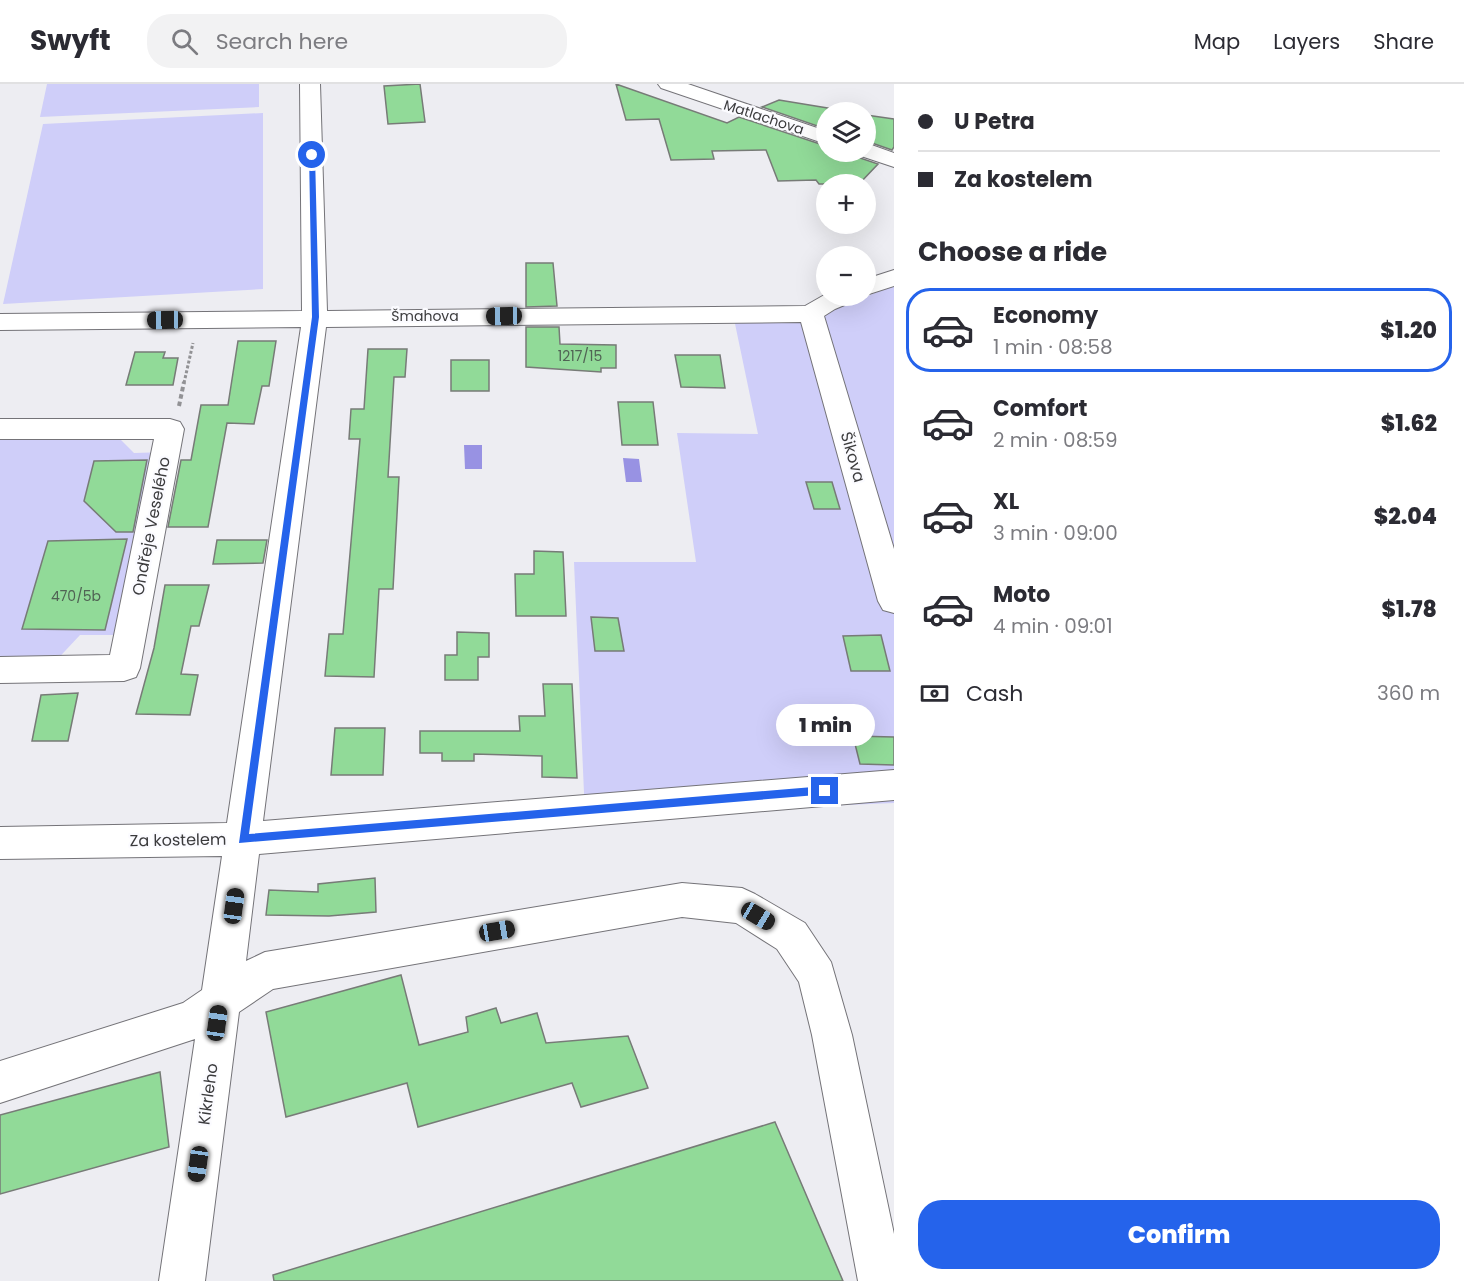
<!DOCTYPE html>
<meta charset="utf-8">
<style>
:root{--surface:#fff;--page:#f2f2f3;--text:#2b2b33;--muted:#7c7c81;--line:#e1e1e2;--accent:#2563eb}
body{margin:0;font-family:Poppins,sans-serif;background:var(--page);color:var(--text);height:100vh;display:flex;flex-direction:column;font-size:22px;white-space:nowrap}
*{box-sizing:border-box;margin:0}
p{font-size:20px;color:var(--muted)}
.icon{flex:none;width:33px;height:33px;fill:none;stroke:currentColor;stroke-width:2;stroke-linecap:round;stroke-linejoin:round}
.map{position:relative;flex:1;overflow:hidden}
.drawer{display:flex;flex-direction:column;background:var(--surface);width:570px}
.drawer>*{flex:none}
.hud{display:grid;align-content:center;height:132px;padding:0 24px;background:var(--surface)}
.buttons{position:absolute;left:816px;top:18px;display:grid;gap:12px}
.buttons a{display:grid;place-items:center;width:60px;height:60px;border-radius:50%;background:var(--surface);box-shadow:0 6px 24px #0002;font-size:30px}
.end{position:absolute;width:27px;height:27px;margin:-14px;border:8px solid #2563eb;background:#fff;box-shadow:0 0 0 3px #fff}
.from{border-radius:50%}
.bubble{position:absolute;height:42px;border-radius:21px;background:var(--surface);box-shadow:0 6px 24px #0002;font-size:20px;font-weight:800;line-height:42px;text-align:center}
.car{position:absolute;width:18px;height:36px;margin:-18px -9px;border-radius:8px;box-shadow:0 0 4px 2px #0007;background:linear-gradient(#222 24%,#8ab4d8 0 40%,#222 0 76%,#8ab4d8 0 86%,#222 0)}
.hud b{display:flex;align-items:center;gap:21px;height:57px;font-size:22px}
.hud b+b{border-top:2px solid var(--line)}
.hud i{width:15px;height:15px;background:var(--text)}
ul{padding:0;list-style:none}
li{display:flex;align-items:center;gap:18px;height:84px;margin:0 12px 9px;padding:0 12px;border:3px solid transparent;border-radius:24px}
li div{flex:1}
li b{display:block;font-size:22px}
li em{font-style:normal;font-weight:800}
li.on{border-color:var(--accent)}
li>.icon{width:54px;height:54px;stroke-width:1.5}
h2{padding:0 24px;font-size:27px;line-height:72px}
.pay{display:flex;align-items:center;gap:15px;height:66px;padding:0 24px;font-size:22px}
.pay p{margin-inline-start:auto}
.cta{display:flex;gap:12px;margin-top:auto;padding:12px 24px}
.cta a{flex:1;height:69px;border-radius:24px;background:var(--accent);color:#fff;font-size:24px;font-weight:800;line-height:69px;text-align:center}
header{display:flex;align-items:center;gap:36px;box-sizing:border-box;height:84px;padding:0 30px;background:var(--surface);border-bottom:2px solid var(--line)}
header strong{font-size:28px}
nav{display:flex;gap:33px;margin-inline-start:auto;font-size:21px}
.search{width:420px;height:54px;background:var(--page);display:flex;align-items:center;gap:15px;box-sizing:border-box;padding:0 21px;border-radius:24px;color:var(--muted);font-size:22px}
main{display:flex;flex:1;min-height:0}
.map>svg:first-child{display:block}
.green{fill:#cfcef9}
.water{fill:#9892e3}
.building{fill:#91da98;stroke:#777b77;stroke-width:1.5}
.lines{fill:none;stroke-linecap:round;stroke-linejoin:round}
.minor-casing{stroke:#747378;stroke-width:2}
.path-far1{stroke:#929295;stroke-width:3;stroke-dasharray:3 2;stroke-linecap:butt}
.path{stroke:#929295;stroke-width:4;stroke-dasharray:4.5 3;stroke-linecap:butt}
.minor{fill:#fff;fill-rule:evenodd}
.route{fill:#2563eb}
.labels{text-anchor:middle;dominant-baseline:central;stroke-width:4.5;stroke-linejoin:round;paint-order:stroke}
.far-street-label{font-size:14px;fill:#3b3b3d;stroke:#fbfbff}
.number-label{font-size:14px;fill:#506354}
.street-label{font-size:16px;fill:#3b3b3d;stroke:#fbfbff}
</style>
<header>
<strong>Swyft</strong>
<div class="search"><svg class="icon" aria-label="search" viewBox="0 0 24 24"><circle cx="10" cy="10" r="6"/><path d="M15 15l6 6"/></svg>Search here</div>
<nav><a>Map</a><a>Layers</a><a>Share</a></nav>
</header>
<main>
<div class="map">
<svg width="894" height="1197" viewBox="0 0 894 1197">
<rect width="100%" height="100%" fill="#ededf2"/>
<path class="green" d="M47,0H259V23L40,33Z
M263,29V205L3,220L43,40Z
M894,201V719L585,732L574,478H696L677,349L758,350L734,235L819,232Z
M115,350L134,369L167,368L125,551H80L51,582H0V351Z"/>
<path class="water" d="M464,361H482V385H465Z
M623,374L639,375L642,398H626Z"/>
<path class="building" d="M420,0L425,38L388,40L384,2Z
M616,0L727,39L739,33L826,62V68H854L857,73L878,80L859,100H819L816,96L778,97L766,66L712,67L714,75L671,76L659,35L626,36Z
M779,16L852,28H826V45L762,23Z
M866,31L894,35V63L892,66L866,57Z
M526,179H553L557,222L526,223Z
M526,243H559L560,260L616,261V284H601V288L526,283Z
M238,257H276L269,302H262L254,340L227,339L208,443H168L181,376H191L201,321H228Z
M368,265H407L405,293H394L388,393H399L393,505H379L374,593L325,592L329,550H343L360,355H349L351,325H364Z
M135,268H165L163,274H178L173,301H126Z
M675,271H720L725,304L681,303Z
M451,276H489V307H451Z
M618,318H653L658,361H622Z
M147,376L133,448H116L84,417L94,377Z
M806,398H832L840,425H814Z
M127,455L105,546L22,545L48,457Z
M217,456H267L263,479L213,480Z
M534,467L563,468L566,532H516L515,490H534Z
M165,501H209L199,542H191L181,590L198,591L190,631L136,630L154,564Z
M591,533L618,534L624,567H595Z
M457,548L489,549V573H478V596H445V571H457Z
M881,551L890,587H851L843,552Z
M543,600H572L577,694L542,693V672L474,670V677H442V669H420V647H520L519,632H545Z
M78,609L68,657H32L41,611Z
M335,644H385L383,691H331Z
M853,652L894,653V681L860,680Z
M375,794L376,828L329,832L266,831L269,806L318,808V800Z
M401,891L419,961L468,948L466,933L496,924L501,939L537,929L546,959L628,952L648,1004L581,1023L572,999L418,1043L407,999L286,1033L266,928Z
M160,988L169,1063L0,1110V1031Z
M775,1038L843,1197H274L273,1191Z"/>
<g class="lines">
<defs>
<path id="minor" d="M300,0H320L327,227L805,222L826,210L857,212L854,217L835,225L824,232L894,465V529L883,526L878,517L801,238L326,243L263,737L894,686V716L259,770L246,877L265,868L682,799L742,804L755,810L805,839L831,878L852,951L894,1150V1197H858L812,951L799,898L777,865L736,839L682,833L273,905L239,928L205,1197H159L195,955L0,1019V977L183,919L202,906L222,772L0,775V743L227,739L301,243L0,246V230L302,227Z
M658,0H688L826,47V60L661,4Z
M866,59L894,69V83L858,71L856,68H866Z
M894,186V202L866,211V195Z
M0,335H170L180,338L184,345L140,584L136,593L124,597L0,599V573L110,571L154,355H0Z"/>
</defs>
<use href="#minor" class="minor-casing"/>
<path class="path-far1" d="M184,299L193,259"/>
<path class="path" d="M179,322L184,298"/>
<use href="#minor" class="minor"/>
</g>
<path class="route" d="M309,69L315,71L319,233L249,750L825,702L829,703V710L239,759L312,233Z"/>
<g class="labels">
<g class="far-street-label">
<text transform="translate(764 33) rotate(18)">Matlachova</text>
<text x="425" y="232">Šmahova</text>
</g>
<g class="number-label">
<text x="580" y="272">1217/15</text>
<text x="76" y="512">470/5b</text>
</g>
<g class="street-label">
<text transform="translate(853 373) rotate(74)">Šikova</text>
<text transform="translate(151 442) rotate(-79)">Ondřeje Veselého</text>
<text transform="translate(178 756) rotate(-1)">Za kostelem</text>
<text transform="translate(208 1010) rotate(-82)">Kikrleho</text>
</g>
</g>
</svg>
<div class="buttons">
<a><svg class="icon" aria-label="layers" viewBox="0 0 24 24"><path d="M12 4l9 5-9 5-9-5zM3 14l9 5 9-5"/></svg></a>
<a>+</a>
<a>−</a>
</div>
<i class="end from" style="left:312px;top:71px"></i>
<i class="end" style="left:825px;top:707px"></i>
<div class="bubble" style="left:776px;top:620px;width:99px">1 min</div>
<i class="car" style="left:504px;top:232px;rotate:269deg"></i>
<i class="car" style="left:165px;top:236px;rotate:269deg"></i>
<i class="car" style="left:234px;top:822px;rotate:8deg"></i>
<i class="car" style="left:758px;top:832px;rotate:121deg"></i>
<i class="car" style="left:497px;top:847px;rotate:80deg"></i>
<i class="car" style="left:217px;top:939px;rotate:8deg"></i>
<i class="car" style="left:198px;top:1080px;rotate:188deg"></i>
</div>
<section class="drawer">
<div class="hud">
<b><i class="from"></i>U Petra</b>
<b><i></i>Za kostelem</b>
</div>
<h2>Choose a ride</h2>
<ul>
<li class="on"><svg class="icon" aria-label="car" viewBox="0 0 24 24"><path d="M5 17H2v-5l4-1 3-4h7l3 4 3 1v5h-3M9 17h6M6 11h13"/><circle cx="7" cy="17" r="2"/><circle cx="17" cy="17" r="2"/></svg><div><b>Economy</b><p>1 min · 08:58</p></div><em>$1.20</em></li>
<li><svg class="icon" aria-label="car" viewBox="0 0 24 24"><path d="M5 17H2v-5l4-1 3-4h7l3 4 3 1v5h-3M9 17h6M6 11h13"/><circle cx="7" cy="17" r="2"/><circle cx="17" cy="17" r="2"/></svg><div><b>Comfort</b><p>2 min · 08:59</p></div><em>$1.62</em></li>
<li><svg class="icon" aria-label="car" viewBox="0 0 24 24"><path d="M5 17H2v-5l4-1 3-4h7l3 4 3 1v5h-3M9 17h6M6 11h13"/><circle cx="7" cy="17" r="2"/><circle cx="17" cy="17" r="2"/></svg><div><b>XL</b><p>3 min · 09:00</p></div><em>$2.04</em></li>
<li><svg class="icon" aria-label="car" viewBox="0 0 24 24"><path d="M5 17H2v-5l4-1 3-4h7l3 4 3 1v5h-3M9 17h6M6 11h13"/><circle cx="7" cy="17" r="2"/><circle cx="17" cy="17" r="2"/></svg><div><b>Moto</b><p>4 min · 09:01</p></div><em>$1.78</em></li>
</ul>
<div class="pay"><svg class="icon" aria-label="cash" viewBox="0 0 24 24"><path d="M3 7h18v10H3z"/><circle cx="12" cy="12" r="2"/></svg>Cash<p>360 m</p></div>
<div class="cta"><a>Confirm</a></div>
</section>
</main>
